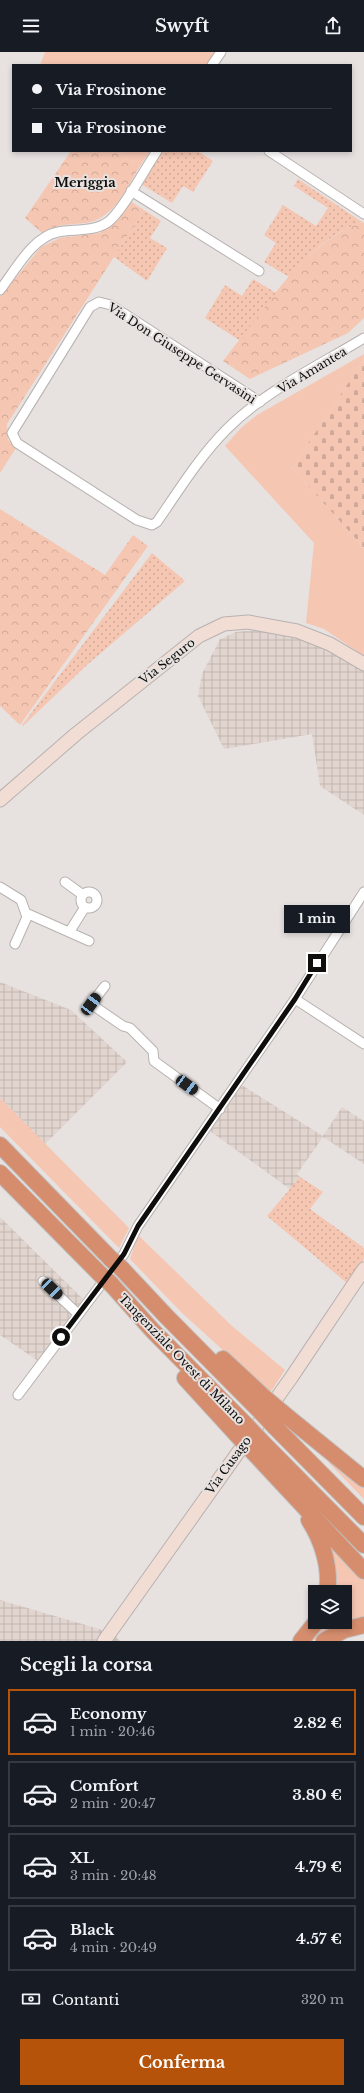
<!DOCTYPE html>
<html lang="it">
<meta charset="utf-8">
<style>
:root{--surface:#171b24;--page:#242831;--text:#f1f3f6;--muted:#9ea1a6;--line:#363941;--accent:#b45309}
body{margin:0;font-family:"Libre Baskerville",serif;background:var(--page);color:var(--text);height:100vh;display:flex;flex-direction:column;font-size:15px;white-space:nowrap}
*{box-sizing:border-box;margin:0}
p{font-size:13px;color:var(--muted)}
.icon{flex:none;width:22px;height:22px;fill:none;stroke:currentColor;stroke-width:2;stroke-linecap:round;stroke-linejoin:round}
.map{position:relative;height:1589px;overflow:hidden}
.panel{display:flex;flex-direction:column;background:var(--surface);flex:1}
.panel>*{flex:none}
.hud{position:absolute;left:12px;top:12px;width:340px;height:88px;border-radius:0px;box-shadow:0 2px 6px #0003;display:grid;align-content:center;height:88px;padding:0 20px;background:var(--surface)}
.controls{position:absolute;left:308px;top:1533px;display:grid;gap:8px}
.controls a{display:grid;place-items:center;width:44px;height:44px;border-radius:0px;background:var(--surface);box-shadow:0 2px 6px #0003;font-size:20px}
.end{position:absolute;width:18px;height:18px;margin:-9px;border:5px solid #0f0e0d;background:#fff;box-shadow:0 0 0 2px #fff}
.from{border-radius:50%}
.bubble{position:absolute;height:28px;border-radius:0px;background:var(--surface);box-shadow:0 2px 6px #0003;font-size:13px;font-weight:800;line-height:28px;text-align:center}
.car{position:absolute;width:12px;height:24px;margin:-12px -6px;border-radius:5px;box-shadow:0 0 3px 1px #0007;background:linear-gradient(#222 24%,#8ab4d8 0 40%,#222 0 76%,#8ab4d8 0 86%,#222 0)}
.hud b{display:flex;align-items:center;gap:14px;height:38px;font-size:15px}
.hud b+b{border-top:1px solid var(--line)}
.hud i{width:10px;height:10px;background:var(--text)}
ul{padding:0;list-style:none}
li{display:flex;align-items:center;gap:12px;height:66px;margin:0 8px 6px;padding:0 12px;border:2px solid var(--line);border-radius:0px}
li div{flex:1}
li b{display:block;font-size:15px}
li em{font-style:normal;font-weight:800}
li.current{border-color:var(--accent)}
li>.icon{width:36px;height:36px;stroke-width:1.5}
h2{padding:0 20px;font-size:18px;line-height:48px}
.pay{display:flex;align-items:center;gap:10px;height:44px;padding:0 20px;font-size:15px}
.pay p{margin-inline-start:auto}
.action{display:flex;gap:8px;margin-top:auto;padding:8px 20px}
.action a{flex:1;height:46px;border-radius:0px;background:var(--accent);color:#fff;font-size:16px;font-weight:800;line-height:46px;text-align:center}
header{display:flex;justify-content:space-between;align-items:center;height:52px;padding:0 20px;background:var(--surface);font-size:18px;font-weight:800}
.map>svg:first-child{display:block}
.industrial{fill:url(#industrial-grid)}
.grass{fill:#f5c6b2}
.forest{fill:url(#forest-crowns)}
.cemetery{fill:url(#cemetery-stones)}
.garden{fill:url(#garden-dots)}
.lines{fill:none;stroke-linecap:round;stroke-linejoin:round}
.street-casing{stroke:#b7b2b0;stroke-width:11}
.secondary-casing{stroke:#b7b2b0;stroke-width:15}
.highway-casing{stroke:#c1c0c0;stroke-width:18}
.street{stroke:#fff;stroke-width:9}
.secondary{stroke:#f2ddd4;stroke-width:13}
.highway{stroke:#d58d6e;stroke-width:16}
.highway-bridge-casing{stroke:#c1c0c0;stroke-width:18;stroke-linecap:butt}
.highway-bridge{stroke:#d58d6e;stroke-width:16}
.route{stroke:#0f0e0d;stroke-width:5}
.labels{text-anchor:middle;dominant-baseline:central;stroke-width:4;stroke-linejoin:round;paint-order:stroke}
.street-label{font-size:12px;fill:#0f0e0d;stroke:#e7e2e0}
.neighbourhood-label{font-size:13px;font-weight:bold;fill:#0f0e0d;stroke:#e7e2e0}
</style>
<header><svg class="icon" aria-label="menu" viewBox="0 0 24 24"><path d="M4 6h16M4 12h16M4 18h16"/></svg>Swyft<svg class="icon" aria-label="share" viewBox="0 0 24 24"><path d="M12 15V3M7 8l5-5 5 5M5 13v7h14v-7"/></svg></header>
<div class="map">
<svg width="364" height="1589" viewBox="0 0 364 1589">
<defs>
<pattern id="industrial-grid" width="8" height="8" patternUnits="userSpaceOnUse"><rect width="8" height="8" fill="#e2d5d0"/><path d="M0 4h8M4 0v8" fill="none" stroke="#c1b6b1"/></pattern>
<pattern id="forest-crowns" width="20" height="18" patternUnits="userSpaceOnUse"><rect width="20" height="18" fill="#f5c6b2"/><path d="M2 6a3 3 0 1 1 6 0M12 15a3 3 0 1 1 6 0" fill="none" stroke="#d1a998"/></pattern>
<pattern id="cemetery-stones" width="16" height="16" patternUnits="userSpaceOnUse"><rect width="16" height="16" fill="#f5c6b2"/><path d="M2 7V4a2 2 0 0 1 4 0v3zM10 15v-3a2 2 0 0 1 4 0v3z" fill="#d1a998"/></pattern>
<pattern id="garden-dots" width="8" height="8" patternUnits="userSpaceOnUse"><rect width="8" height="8" fill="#f5c6b2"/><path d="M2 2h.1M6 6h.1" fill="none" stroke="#d1a998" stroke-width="1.8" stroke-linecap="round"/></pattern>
</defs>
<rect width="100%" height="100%" fill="#e7e2e0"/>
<path class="industrial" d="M256,578L295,585L332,599L364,618V763L320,734L312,682L224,697L198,644L202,622L220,587L236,580Z
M0,930L71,958L127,1010L45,1092L0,1046Z
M240,1032L323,1084L342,1055L364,1069V1112L323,1085L297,1122L300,1125L291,1138L210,1079Z
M0,1165L85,1249L38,1309L0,1283Z
M0,1548L113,1581L120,1589H0Z"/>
<path class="grass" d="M45,0H215L206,13H40Z
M116,99H150L140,114Z
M364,302V307L292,416L364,496V604L324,577L306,571L314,491L225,394L241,376L257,363Z
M0,1046L129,1176L119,1196L0,1075Z
M138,1183L232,1274L285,1318L270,1341L181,1260L130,1207Z
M333,1408L364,1434V1447L329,1411Z
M335,1496L364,1527V1566L329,1579L313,1589H307L322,1570H345V1540H333L330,1500Z"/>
<path class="forest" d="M71,99H116L140,114C127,135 114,167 86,171C68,173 58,171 42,181L25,166Z
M130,149L144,158L7,372L8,388L16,396L0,421V245L41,195L60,186L99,181L107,177Z
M362,170L364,171V266L348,281L250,327L223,309C262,260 302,192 362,170Z
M0,457L105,523L133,483L148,494L20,673L0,654Z"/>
<path class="cemetery" d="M364,307V496L292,416Z"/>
<path class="garden" d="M162,99H198L213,109L193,140L183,134L172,151L141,132Z
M298,127L362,170C330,182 311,200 289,225L264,210L276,191L264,183L283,153L316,174L328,156L294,134Z
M144,158L161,169L150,186L167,196L147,229L114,205Z
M253,227L276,241L239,288L205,266L225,233L242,244Z
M152,501L185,529L88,612L23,674L22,673Z
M300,1125L323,1140L310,1157L364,1196V1207L348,1232L267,1164Z"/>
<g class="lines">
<defs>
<path id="street" d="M212,13L221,0
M269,99L364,162
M131,139L259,219
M0,238C15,219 32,185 58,180C74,177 94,180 108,170C122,160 146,115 157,99
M260,350L111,253L99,250L90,255L12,381L17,391L137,468L152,473L157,470C179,438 200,404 227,377C265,339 318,314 364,286
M65,830L83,843
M0,835L21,848L27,865L15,892
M81 848a8 8 0 1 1 16 0a8 8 0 1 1-16 0Z
M26,861L89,889
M70,879L85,855
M105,934L91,952L123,974L130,976L153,999L154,1009L220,1057
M295,947L364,992
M43,1229L78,1262
M18,1343L124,1202L138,1174L295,947L364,840"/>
<path id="secondary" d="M0,748L76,682L199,584L224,572L248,570L297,579L330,592L364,612
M104,1589L291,1326L364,1217"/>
<path id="highway" d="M0,1093L111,1207
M0,1121L100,1222
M122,1217L166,1264L258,1357
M111,1232L153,1279L246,1373
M223,1307L266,1347
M185,1326L238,1384
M284,1362L364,1427
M275,1375L364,1465
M263,1391L364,1493
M255,1402L364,1519
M309,1468C322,1488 331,1516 327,1540
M301,1589L316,1570
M324,1589L344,1578L364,1573"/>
</defs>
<use href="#street" class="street-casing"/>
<use href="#secondary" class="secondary-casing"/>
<use href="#highway" class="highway-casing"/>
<use href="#street" class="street"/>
<use href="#secondary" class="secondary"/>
<use href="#highway" class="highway"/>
<defs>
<path id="highway-bridge" d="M111,1207L122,1217
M100,1222L111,1232
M266,1347L284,1362
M258,1357L275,1375
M246,1373L263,1391
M238,1384L255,1402"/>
</defs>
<use href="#highway-bridge" class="highway-bridge-casing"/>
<use href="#highway-bridge" class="highway-bridge"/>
</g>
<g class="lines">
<path class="route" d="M61,1285L124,1202L138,1174L295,947L317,911"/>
</g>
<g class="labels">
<g class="street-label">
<text transform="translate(182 301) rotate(33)">Via Don Giuseppe Gervasini</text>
<text transform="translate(312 318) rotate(-31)">Via Amantea</text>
<text transform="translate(167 609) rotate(-38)">Via Seguro</text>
<text transform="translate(182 1307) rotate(46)">Tangenziale Ovest di Milano</text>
<text transform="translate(228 1413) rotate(-54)">Via Cusago</text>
</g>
<g class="neighbourhood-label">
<text x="85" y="130">Meriggia</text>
</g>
</g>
</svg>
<div class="controls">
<a><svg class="icon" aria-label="layers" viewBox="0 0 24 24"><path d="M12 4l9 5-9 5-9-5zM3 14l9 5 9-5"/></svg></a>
</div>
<i class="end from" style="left:61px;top:1285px"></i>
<i class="end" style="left:317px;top:911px"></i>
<div class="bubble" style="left:284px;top:853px;width:66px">1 min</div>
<i class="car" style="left:91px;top:952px;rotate:37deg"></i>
<i class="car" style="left:187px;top:1033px;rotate:126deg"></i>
<i class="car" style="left:52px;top:1237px;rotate:134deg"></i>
<div class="hud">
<b><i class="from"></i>Via Frosinone</b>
<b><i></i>Via Frosinone</b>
</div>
</div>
<section class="panel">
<h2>Scegli la corsa</h2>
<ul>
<li class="current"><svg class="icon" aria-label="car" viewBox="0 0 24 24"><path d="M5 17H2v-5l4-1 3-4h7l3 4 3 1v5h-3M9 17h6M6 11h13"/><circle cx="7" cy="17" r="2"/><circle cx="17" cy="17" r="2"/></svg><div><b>Economy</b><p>1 min · 20:46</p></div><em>2.82 €</em></li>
<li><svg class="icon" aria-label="car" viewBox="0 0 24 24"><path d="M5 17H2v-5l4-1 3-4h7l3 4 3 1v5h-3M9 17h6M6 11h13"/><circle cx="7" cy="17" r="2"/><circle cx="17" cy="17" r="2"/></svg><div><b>Comfort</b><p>2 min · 20:47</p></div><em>3.80 €</em></li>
<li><svg class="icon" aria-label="car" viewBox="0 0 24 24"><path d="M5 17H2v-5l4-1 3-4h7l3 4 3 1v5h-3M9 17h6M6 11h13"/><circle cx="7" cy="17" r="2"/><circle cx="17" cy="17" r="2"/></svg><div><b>XL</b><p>3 min · 20:48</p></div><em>4.79 €</em></li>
<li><svg class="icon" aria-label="car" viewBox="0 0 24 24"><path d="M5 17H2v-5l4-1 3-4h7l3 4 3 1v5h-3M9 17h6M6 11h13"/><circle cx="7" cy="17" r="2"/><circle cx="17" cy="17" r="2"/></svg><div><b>Black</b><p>4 min · 20:49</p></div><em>4.57 €</em></li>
</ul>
<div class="pay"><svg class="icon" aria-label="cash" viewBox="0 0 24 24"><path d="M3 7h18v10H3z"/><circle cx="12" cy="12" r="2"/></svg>Contanti<p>320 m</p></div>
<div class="action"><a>Conferma</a></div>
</section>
